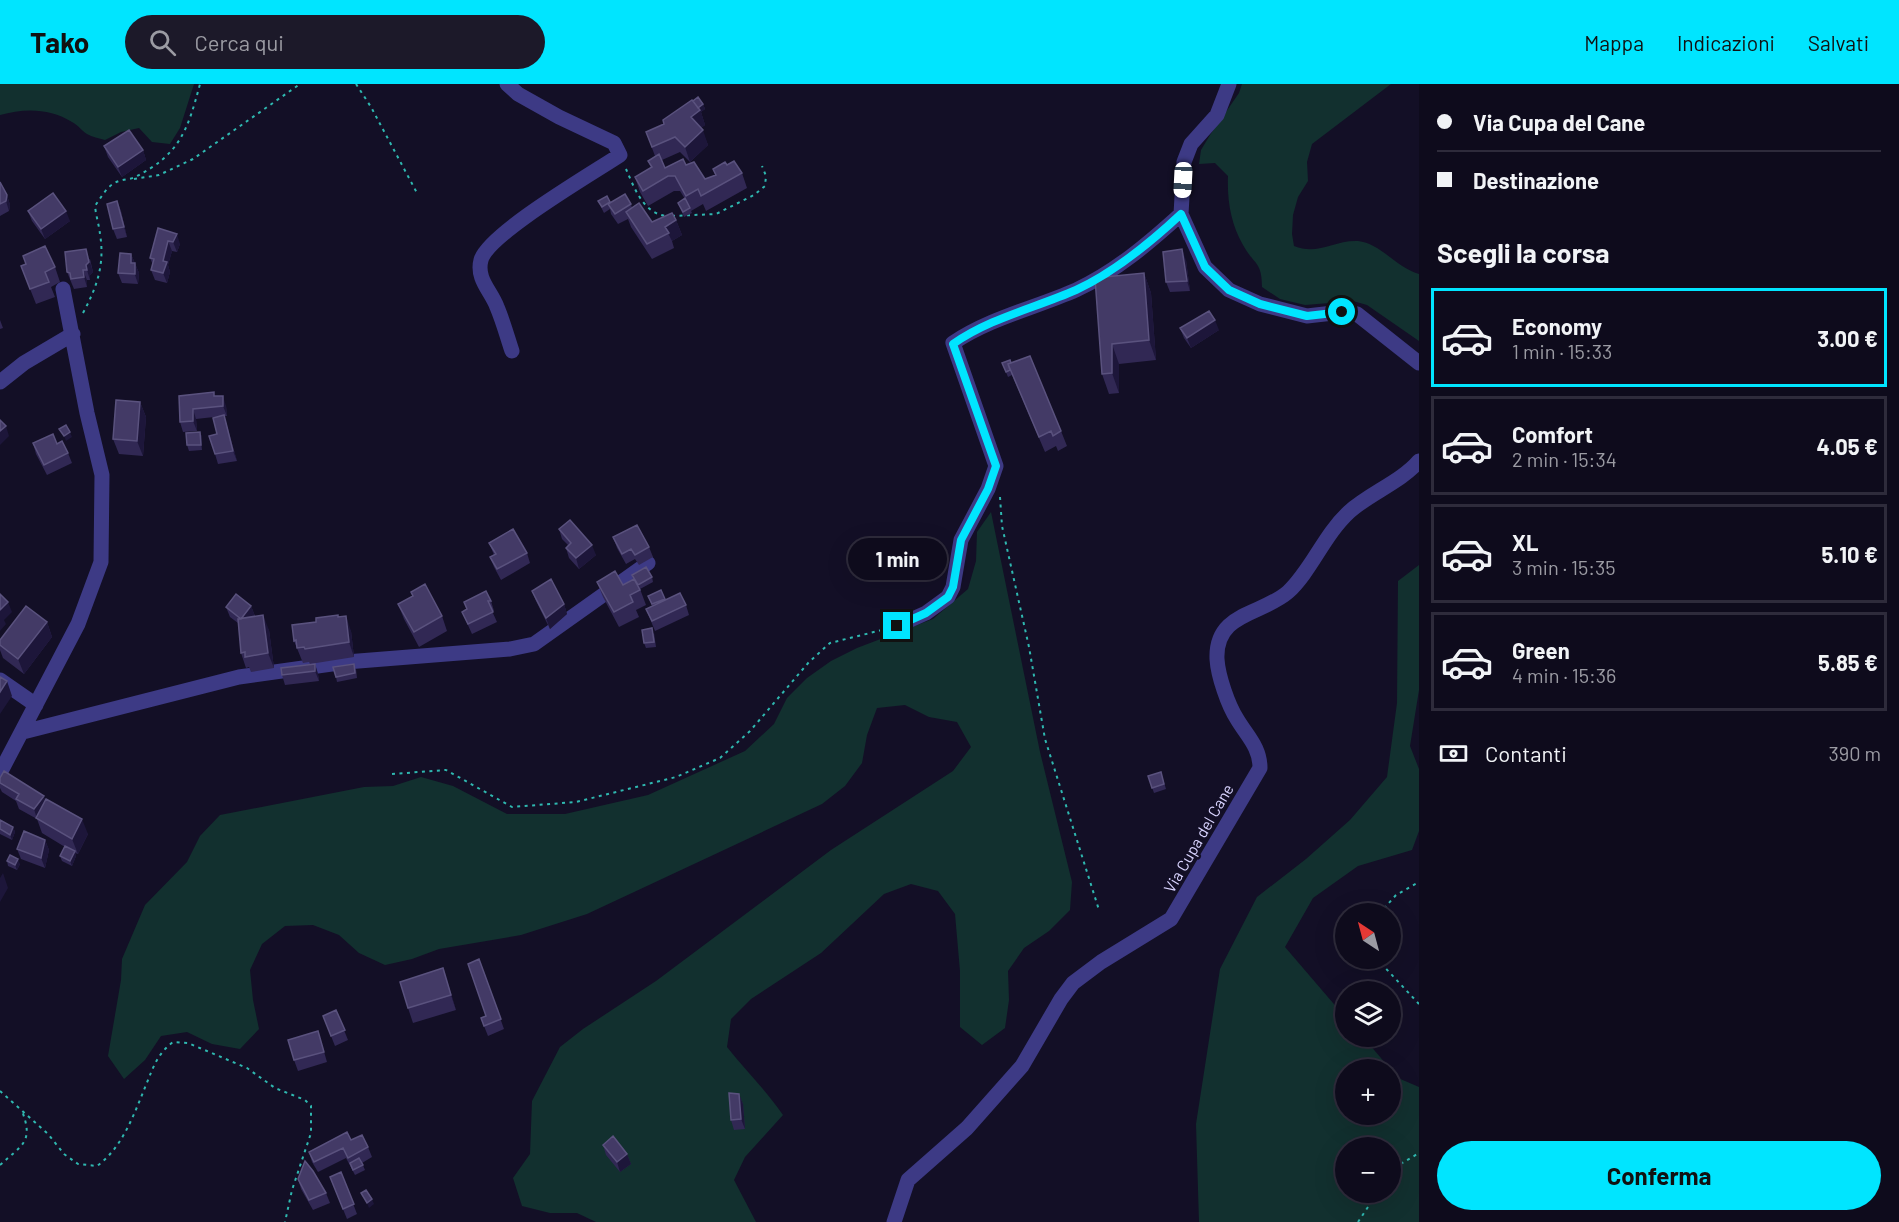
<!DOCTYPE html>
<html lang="it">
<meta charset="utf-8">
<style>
:root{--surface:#0e0b1c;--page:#1c1929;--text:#f1f3f6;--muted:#9b9ba3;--line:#2e2b3b;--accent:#00e5ff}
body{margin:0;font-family:Barlow,sans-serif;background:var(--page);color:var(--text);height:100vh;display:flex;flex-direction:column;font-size:22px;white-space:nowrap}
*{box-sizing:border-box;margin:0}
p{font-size:20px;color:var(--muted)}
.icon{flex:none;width:33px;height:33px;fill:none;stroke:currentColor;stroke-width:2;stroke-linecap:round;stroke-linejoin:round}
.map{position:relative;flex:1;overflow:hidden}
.sheet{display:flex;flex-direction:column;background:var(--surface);width:480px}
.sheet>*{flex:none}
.top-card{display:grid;align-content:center;height:132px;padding:0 18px;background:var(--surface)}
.needle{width:39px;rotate:324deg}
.tools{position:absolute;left:1335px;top:819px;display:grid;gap:12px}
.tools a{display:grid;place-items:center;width:66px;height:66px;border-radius:50%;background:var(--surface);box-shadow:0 6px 24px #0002,0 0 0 2px var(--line);font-size:30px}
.end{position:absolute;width:27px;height:27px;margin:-14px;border:8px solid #00e5ff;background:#111;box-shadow:0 0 0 3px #111}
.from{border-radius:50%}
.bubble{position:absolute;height:42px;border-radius:21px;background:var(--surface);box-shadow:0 6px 24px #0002,0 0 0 2px var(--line);font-size:20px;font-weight:700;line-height:42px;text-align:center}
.car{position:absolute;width:18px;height:36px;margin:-18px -9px;border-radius:8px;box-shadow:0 0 4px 2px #0007;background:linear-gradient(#fff 24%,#345 0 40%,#fff 0 76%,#345 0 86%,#fff 0)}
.top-card b{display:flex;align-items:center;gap:21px;height:57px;font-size:22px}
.top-card b+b{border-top:2px solid var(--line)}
.top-card i{width:15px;height:15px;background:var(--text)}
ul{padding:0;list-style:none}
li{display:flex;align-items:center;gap:18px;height:99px;margin:0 12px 9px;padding:0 6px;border:3px solid var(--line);border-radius:0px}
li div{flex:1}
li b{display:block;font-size:22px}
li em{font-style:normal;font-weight:700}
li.active{border-color:var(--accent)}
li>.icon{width:54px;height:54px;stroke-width:1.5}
h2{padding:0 18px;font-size:27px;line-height:72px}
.pay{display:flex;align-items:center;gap:15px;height:66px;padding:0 18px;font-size:22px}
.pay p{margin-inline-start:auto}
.primary-button{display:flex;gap:12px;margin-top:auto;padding:12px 18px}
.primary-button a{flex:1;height:69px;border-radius:36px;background:var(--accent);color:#111;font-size:24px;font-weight:700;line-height:69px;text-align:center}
header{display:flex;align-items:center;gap:36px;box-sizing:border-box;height:84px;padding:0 30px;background:var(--accent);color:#111}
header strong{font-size:28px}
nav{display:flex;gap:33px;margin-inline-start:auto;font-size:21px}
.search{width:420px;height:54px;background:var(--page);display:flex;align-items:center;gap:15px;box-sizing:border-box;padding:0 21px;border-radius:33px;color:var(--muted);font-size:22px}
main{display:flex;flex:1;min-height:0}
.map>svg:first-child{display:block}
.green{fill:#12302f;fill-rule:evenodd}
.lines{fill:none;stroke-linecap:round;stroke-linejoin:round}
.path{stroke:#2fb8b0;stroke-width:2;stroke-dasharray:3 4.5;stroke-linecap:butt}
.street{stroke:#3d3a85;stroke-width:15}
.wall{fill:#312854}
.shaded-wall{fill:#1d163a}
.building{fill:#433a66;stroke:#5a527e;stroke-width:1.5}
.route{stroke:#00e5ff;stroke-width:8}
.labels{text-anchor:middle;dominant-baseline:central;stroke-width:5;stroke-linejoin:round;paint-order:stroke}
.street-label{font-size:16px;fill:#d9d4ff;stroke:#130f26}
</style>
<header>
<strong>Tako</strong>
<div class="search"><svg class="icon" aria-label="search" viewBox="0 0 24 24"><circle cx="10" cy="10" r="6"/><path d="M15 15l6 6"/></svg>Cerca qui</div>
<nav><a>Mappa</a><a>Indicazioni</a><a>Salvati</a></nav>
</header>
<main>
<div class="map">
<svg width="1419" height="1138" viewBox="0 0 1419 1138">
<rect width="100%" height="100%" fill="#130f26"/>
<path class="green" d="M0,0H194L180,44L170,60L152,58L139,44L121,48L105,56C99,54 92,53 87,50C82,47 78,41 72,38C50,24 24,24 0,31Z
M1242,0H1391L1312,60L1307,78L1308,97L1298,113L1293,131L1292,150L1294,162C1318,172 1333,156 1358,157C1380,159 1397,184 1419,190V257L1367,221L1353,217L1305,221L1280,215L1262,203C1262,177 1254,181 1243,161C1231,140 1227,117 1228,92L1215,79L1199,80L1201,66L1210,51L1239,9Z
M991,428L1040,668L1072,798L1070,826L1049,847L1024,864L1008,887L1009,916L1005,944L982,961L960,943V887L955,830L938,807L911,800L884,810L821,869L751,915L731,935L727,963C745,986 766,1006 783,1031L745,1073L734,1096L756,1138H596L577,1129H550L522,1122L513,1094L530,1070L532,1017L560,963L583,945L656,897L831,766L953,687L971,663L957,638L929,633L905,621L877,624L867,651L862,679L845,702L822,720L587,830L521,851L439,865L412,875L385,881L359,869L339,851L313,841L285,842L262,860L250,886L253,916L259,945L240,965L212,960L187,948L161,952L145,976L124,995L108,972L121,896L122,875L145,821L187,778L200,752L220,731L364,703L393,702L421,693L453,702L507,730H565L648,711L745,667L774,640L787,614L807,594L831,577L857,564L933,535L968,505L976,477L977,448Z
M1419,481V606L1410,662L1419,685V747L1412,766L1358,782L1313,814L1285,863L1345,933L1346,952L1363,953L1398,994L1419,1003V1138H1199L1196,1040L1220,885L1257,813L1306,775L1350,736L1387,693L1397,619L1398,497ZM1346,986H1390V1030H1346ZM1346,1064H1390V1108H1346Z"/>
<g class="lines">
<path class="path" d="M356,0L371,23L417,109
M626,85C634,103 643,130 667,132
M134,95L159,91L193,75L300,0
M672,132L716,130L754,111L765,102L766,92L762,82
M83,229C97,203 105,180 100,150C99,141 96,132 95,122C100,115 106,104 113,100C120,95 129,96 135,93C180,71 188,45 200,0
M1000,413L1002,442L1029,563L1045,655L1099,826
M392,690L446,686L512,723L576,718L676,693L720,674L750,647L809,578L830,559L882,546
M1379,830L1396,811L1419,798
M1376,874L1419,920
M0,1007L48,1050L64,1070L78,1080L97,1082C123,1063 134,1030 146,1001C153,984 157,970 173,958L188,959L247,984L275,1004L305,1016L311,1022V1049L292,1106L285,1138
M0,1081C22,1061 34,1058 22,1027
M1390,1090L1394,1084L1419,1069
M1358,1138L1378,1108"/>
<path class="street" d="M507,0L518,10L559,33L614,59L620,71C593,89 488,150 481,176C476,195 491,207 497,223C503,237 507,252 512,267
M1229,0L1217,31L1191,60L1184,78L1181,130L1205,183L1229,206L1260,220L1307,232L1342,228L1357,230L1419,279
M0,298L24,279L73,250
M897,542L926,529L948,513L953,503L961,456L988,405L996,382L953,259C990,234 1035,224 1076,206C1115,188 1149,159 1181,130
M0,596L36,621
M23,648L239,593L346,578L510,565L534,560L648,479
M0,689L78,540L101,478L102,391L87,329L63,205
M894,1138L908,1096L967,1044L1022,982L1061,915L1073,899L1101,878L1171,835L1260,684C1260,663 1247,652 1237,635C1228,621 1218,592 1217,575C1215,528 1262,531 1288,508C1311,487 1324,451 1349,428C1370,409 1401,398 1419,377"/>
</g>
<path class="wall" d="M693,17L703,20L705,25L701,28L705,41L701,44L708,61L690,78L680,68L662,76L665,84L686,81L705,95L715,91L713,85L727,81L742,89L747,104L706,127L703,120L691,127L692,129L684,133L678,119L685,115L680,107H674L648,122L640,108L635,93L651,84L648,77L655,72L646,48L664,40Z
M104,62L143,66L146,76L122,93L108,73Z
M0,98L7,111L10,121L9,127L0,132Z
M117,117L121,127L127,153L117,155L113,145Z
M598,117L631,120L632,124L652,138L676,136L682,151L672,157L674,164L652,175L631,143L628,135L618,140L611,130L610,125L604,129Z
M28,127L70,137L45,155L32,137Z
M158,144L180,160L177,168L172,167L168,181L170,188L167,199L155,196L151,186L153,181L150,174Z
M131,170L139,189L138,200L122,199L118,189Z
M90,175L93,188L90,191V196H87V203L74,205L67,188Z
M1186,176L1190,207L1170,208L1166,198Z
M21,182L55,183L60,198L51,203L55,213L36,220Z
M1144,189L1151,209L1156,276L1119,280V309L1109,310L1102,290L1095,194Z
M0,236L3,244L0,245Z
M1180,244L1219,246L1191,264L1184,254Z
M1002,279H1011L1061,347L1067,362L1058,367L1056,362L1045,368L1012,291L1008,293Z
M179,312H215L226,322L227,332H224L237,377L218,380L215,370L217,350L214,333L196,335L197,347L183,348L180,338Z
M140,318L146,333L143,372L119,370L113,355Z
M200,348L202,353V366L189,367L187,361Z
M33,359L68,369L72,379L47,391L36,370Z
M559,445L596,471L579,485L569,474L566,464L568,461L562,455Z
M613,453L649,463L653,473L639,481L635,475L626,480L617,464Z
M489,459L527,469L530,479L501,496L494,483L490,473L494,471Z
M632,491L652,493L653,498L640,505L646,521L636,526L639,533L619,543L603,513L597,498L623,501L633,495Z
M661,506L665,516L686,521L689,531L655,547L646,525L652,522L648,512Z
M532,507L564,520L567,530L550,545L536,517Z
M411,508L442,532L447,547L419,563L404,535L398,520L413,512Z
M491,517L494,527H492L497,538L472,550L462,528Z
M251,522L255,532L269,546L274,584L251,588L249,583L246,584L241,569L238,539L230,533L226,523Z
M338,533L351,547L354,573L310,580L309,578L303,579L294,557L316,538Z
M47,538L52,553L24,590L3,574L0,566V556Z
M654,549L656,563L646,564L644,559Z
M315,580L318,590L319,597L285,601L282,591Z
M356,585L357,594L337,598L336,593Z
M1161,688L1166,705L1154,709L1148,692Z
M0,694L46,716L88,750L78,770L75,769L76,772L72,782L62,777L60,772L65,763L42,749L37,735L19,725L16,717L2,708L0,704Z
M0,736L13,743L15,748L12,756L0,750Z
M45,756L49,766L45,784L21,775L17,765Z
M7,777L20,780L17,786L8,782Z
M479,875L504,945L488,952L484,942L486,932Z
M443,884L456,926L413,939L408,924Z
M336,926L348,956L335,962L323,932Z
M318,947L327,978L298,987L294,976Z
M739,1010L743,1020L745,1045L734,1046L731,1036Z
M351,1056L368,1063L372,1073L362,1079L365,1086L355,1091L346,1074L318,1088L312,1078L309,1068Z
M603,1061L627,1070L631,1080L620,1088L606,1071Z
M341,1088L357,1130L347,1135L330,1093Z
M298,1095L326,1109L330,1119L313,1126L301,1105Z"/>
<path class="shaded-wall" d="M703,20L705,25L701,28L705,41L696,48L691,33L694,27Z
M703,46L708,61L690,78L685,63Z
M143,66L146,76L122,93L118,83Z
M7,111L10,121L9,127L6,117Z
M117,117L121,127L127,153L124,143Z
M66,127L70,137L45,155L41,145Z
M676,136L682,151L672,157L665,143Z
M177,150L180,160L177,168L173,158Z
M168,157L172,167L168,181L170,188L167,199L163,189V177Z
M86,165L93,188L90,191V196L87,186Z
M1182,165L1186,176L1190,207L1187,197Z
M131,170L139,189L138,200L131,179Z
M83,186L87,196V203L84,193Z
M1144,189L1151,209L1156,276L1149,256Z
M1215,236L1219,246L1191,264L1187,254Z
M1112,260L1119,280V309L1112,289Z
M223,312L226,322L227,332L223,322Z
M140,318L146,333L143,372L137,357Z
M193,325L196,335L197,347L193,337Z
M224,331L227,341L237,377L233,367Z
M6,342L9,352L0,361V347Z
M70,348L72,353L66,357L64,352Z
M200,348L202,353V366L201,361Z
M592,461L596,471L579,485L576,474Z
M8,518L12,528L4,536L6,540L0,547V526Z
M564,520L567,530L550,545L546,534Z
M251,522L255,532L241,535Z
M263,531L269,546L274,584L268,569Z
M346,532L351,547L354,573L349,558Z
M47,538L52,553L24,590L18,575Z
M315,580L318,590L319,597L315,587Z
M7,597L12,612L0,630V608Z
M44,712L48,722L37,735L34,725Z
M82,735L88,750L78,770L72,755Z
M13,743L15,748L12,756L10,751Z
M45,756L49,766L45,784L41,774Z
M75,767L76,772L72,782L70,777Z
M18,775L20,780L17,786L15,781Z
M3,789L8,804L0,818V794Z
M443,884L448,899L456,926L451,911Z
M739,1010L743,1020L745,1045L741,1035Z
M627,1070L631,1080L620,1088L617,1078Z
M372,1115L374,1120L369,1124L367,1119Z"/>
<path class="building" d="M698,13L703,20L698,24L693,17Z
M692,16L700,26L691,33L703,46L685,63L675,53L652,63L646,48L664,40L663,36Z
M129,46L143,66L118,83L104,62Z
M659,70L665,84L683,75L686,81L694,78L705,95L716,91L713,85L725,78L727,81L734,77L742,89L701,112L698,105L686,112L675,92H668L643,107L635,93L652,83L648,77Z
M0,98L7,111L6,117L0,120Z
M53,109L66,127L41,145L28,127Z
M625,110L631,120L615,130L608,120Z
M607,112L610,118L602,123L598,117Z
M685,114L690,124L683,128L678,119Z
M117,117L124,143L113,145L107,120Z
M639,119L652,138L672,129L676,136L665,143L669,149L647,160L626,128Z
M158,144L177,150L173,158L168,157L163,177L167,178L163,189L151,186L154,175L150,174Z
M45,162L55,183L45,188L49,198L30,205L21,182L26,180L23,172Z
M86,165L89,178L86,181L87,186H83L84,193L71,195L70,189L67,188L65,168Z
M1182,165L1187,197L1166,198L1163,168Z
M120,169L131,170V179H135V190L118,189Z
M1144,189L1149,256L1112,260V289L1102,290L1095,194Z
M1209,227L1215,236L1187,254L1180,244Z
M1030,272L1061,347L1053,352L1051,347L1039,353L1008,280Z
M1010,276L1011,279L1008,280L1010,286L1006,288L1002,279Z
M214,308V312H223V322L193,325V337L180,338L179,312Z
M116,316L140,318L137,357L113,355Z
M224,331L233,367L215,370L209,352L217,350L213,334Z
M0,336L6,342L0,347Z
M66,341L70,348L64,352L59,345Z
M200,348L201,361H187L186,349Z
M53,350L57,360L62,357L68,369L44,381L33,359Z
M570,436L592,461L576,474L566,464L571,459L559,445Z
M637,441L649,463L635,471L631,465L622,470L613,453Z
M513,445L527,469L497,485L490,473L496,470L489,459Z
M646,483L652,493L638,501L632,491Z
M615,487L623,501L634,495L640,506L630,511L633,518L614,528L597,498Z
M551,495L564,520L546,534L532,507Z
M425,500L442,532L414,548L398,520L413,512L411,508Z
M661,506L665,515L652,520L648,512Z
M486,507L491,517H488L493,528L468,540L462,528L467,525L464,518Z
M680,509L686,521L652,537L646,525Z
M0,510L8,518L0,526Z
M236,510L251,522L241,535L226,523Z
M26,522L47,538L18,575L0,561V556Z
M263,531L268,569L245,573V568L241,569L238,535Z
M338,531V533L346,532L349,558L305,565L304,563L297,564L296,556L294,557L292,541L316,538V534Z
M652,544L654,558L644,559L642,546Z
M315,580V587L282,591L281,584Z
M354,580L355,589L336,593L333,583Z
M0,593L7,597L0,608Z
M4,687L44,712L34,725L16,715L19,710L0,699V694Z
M1161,688L1164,700L1152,704L1148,692Z
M46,715L82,735L72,755L36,734Z
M0,736L13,743L10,751L0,745Z
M24,747L45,756L41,774L17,765Z
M65,762L75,767L70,777L60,772Z
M10,771L18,775L15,781L7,777Z
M479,875L501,935L484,942L481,934L486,932L468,880Z
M443,884L451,911L408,924L400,898Z
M336,926L345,946L331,952L323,932Z
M318,947L324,968L294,976L288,956Z
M729,1009L739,1010L741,1035L731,1036Z
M347,1048L351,1056L362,1051L368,1063L348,1074L343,1064L314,1078L309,1068Z
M613,1052L627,1070L617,1078L603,1061Z
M359,1074L363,1081L353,1086L350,1079Z
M305,1077L313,1087L326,1109L309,1116L298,1095Z
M341,1088L354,1120L343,1125L330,1093Z
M366,1106L372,1115L367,1119L361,1109Z"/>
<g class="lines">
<path class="route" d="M897,542L926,529L948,513L953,503L961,456L988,405L996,382L953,260C990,234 1035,224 1076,206C1115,188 1150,159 1181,130L1205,183L1229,206L1260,220L1307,232L1342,228"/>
</g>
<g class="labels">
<g class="street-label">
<text transform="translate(1198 754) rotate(-60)">Via Cupa del Cane</text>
</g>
</g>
</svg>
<div class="tools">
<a><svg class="needle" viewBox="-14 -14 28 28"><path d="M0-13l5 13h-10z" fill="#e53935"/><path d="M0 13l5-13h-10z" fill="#9b9ba3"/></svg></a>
<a><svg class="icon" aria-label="layers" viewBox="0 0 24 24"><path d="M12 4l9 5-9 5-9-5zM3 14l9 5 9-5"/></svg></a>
<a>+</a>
<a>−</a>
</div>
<i class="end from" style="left:1342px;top:228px"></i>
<i class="end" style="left:897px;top:542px"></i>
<div class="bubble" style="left:848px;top:454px;width:99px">1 min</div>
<i class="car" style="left:1183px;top:96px;rotate:183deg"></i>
</div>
<section class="sheet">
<div class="top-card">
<b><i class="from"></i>Via Cupa del Cane</b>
<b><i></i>Destinazione</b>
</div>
<h2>Scegli la corsa</h2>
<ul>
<li class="active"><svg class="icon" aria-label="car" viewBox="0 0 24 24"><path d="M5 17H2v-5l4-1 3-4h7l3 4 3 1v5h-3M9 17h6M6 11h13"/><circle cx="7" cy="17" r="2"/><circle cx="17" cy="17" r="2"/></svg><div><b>Economy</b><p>1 min · 15:33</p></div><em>3.00 €</em></li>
<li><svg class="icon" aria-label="car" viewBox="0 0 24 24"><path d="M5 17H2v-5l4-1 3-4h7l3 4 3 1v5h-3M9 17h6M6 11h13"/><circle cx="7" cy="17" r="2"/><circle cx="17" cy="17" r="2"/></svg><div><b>Comfort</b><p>2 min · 15:34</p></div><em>4.05 €</em></li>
<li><svg class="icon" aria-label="car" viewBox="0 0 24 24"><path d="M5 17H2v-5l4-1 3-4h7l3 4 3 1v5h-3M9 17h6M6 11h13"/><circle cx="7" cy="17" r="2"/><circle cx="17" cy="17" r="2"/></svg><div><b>XL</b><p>3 min · 15:35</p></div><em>5.10 €</em></li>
<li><svg class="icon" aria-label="car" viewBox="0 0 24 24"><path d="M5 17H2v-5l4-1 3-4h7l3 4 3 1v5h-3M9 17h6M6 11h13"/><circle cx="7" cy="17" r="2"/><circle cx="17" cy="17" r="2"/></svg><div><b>Green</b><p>4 min · 15:36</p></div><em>5.85 €</em></li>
</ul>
<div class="pay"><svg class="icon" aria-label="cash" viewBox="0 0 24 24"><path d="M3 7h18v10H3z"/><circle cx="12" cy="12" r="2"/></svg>Contanti<p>390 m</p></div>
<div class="primary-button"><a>Conferma</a></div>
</section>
</main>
